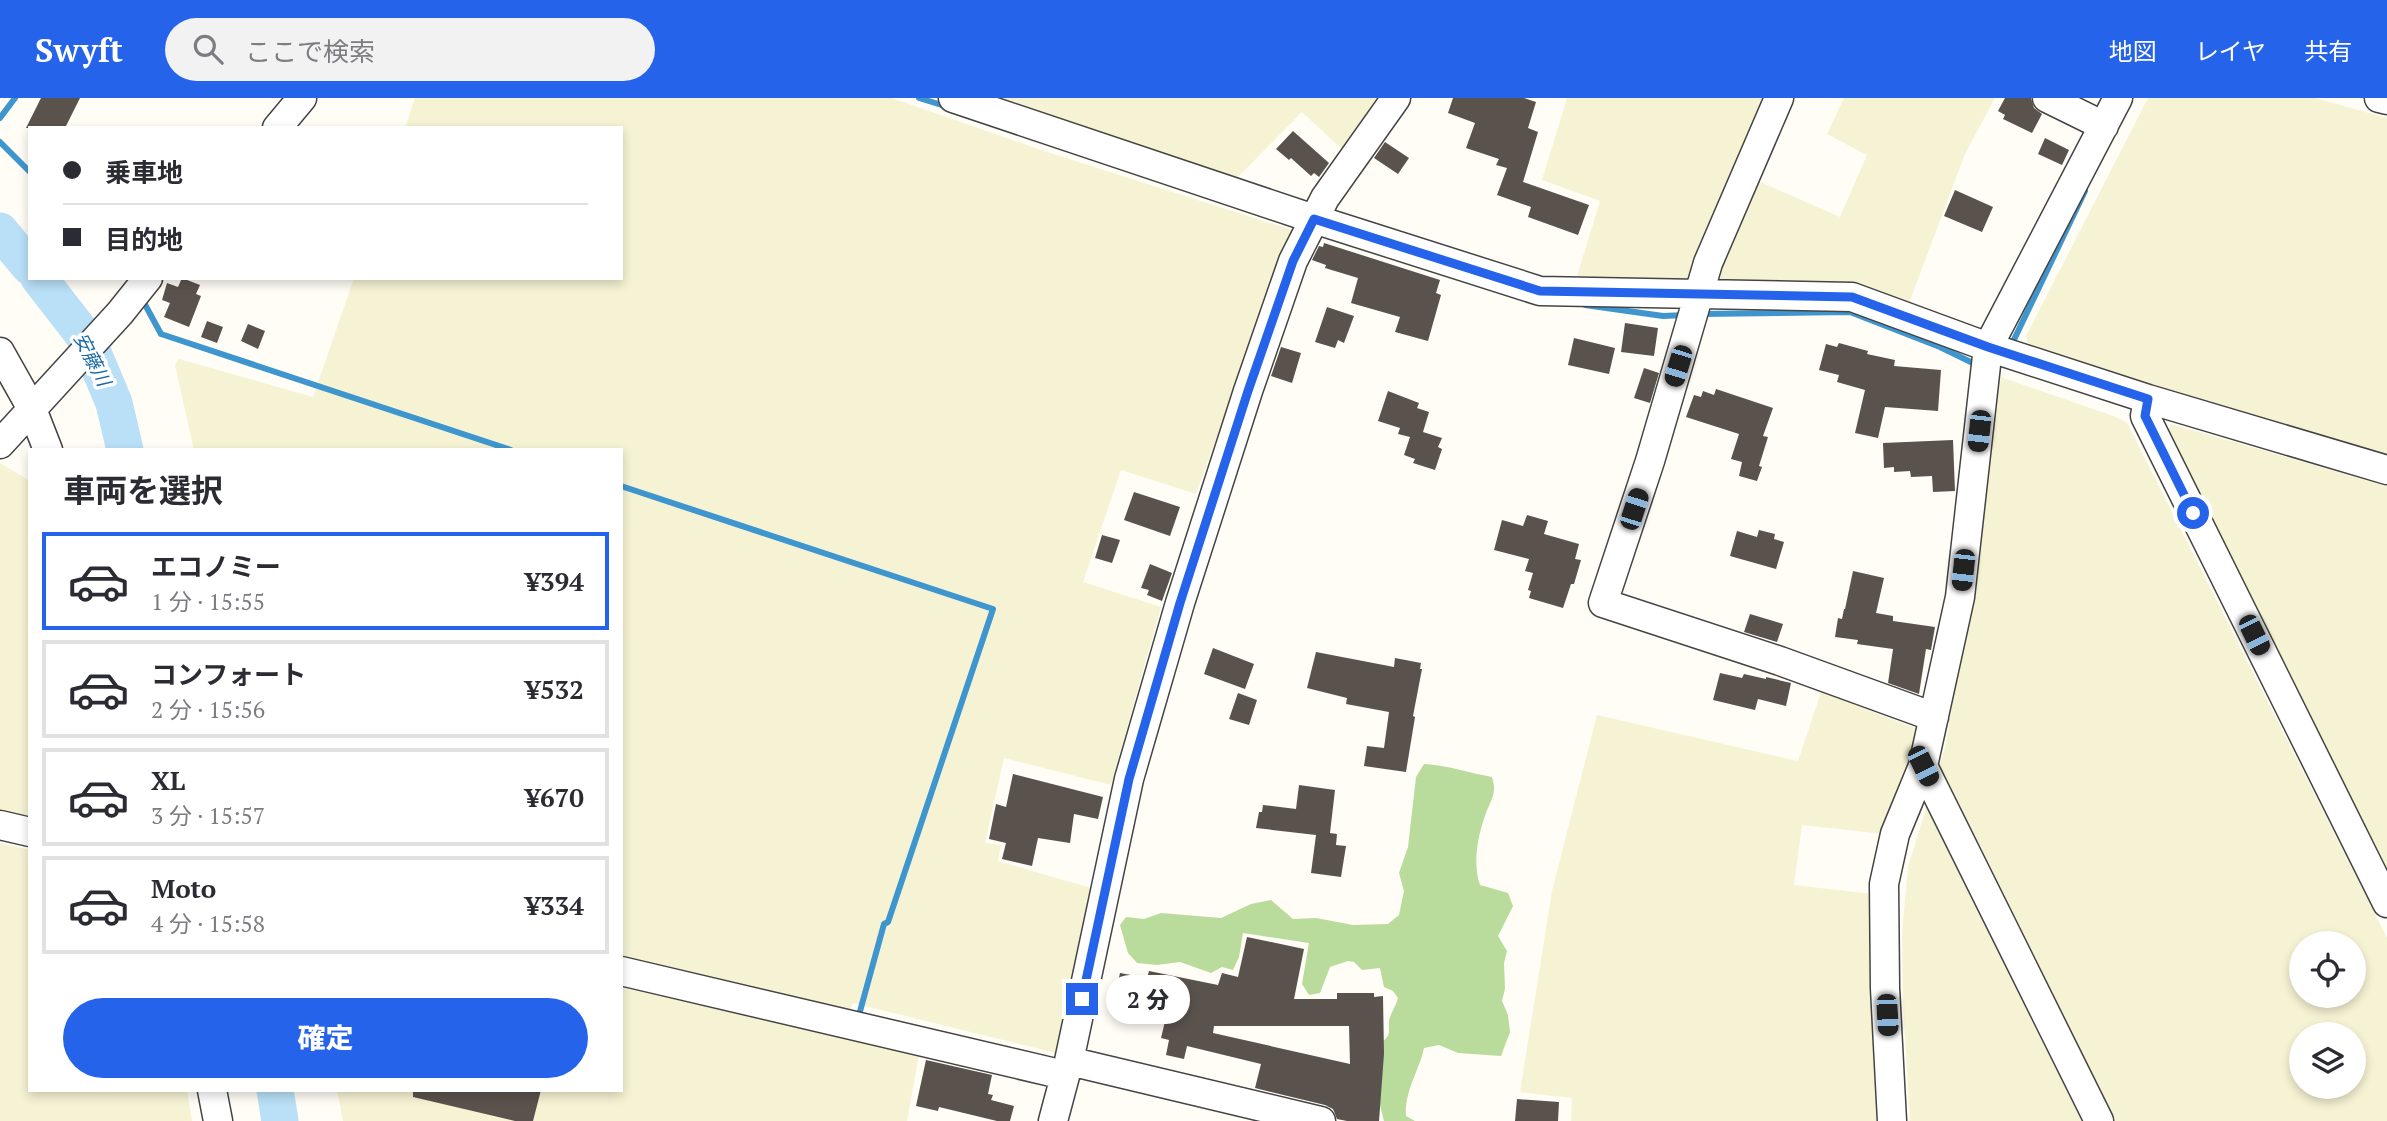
<!DOCTYPE html>
<html lang="ja">
<meta charset="utf-8">
<style>
:root{--surface:#fff;--page:#f2f2f3;--text:#2b2b33;--muted:#7c7c81;--line:#e1e1e2;--accent:#2563eb}
body{margin:0;font-family:"PT Serif","Noto Sans JP",serif;background:var(--page);color:var(--text);height:100vh;display:flex;flex-direction:column;font-size:26px;white-space:nowrap}
*{box-sizing:border-box;margin:0}
p{font-size:23px;color:var(--muted)}
.icon{flex:none;width:38px;height:38px;fill:none;stroke:currentColor;stroke-width:2;stroke-linecap:round;stroke-linejoin:round}
.map{position:relative;flex:1;overflow:hidden}
.drawer{position:absolute;left:28px;top:350px;width:595px;height:644px;display:flex;flex-direction:column;background:var(--surface);border-radius:0px;box-shadow:0 4px 10px #0003}
.drawer>*{flex:none}
.hud{position:absolute;left:28px;top:28px;width:595px;height:154px;border-radius:0px;box-shadow:0 4px 10px #0003;display:grid;align-content:center;height:154px;padding:0 35px;background:var(--surface)}
.controls{position:absolute;left:2289px;top:833px;display:grid;gap:14px}
.controls a{display:grid;place-items:center;width:77px;height:77px;border-radius:50%;background:var(--surface);box-shadow:0 4px 10px #0003;font-size:35px}
.end{position:absolute;width:32px;height:32px;margin:-16px;border:9px solid #2563eb;background:#fff;box-shadow:0 0 0 4px #fff}
.from{border-radius:50%}
.bubble{position:absolute;height:49px;border-radius:24px;background:var(--surface);box-shadow:0 4px 10px #0003;font-size:23px;font-weight:800;line-height:49px;text-align:center}
.car{position:absolute;width:21px;height:42px;margin:-21px -10px;border-radius:9px;box-shadow:0 0 5px 2px #0007;background:linear-gradient(#222 24%,#8ab4d8 0 40%,#222 0 76%,#8ab4d8 0 86%,#222 0)}
.hud b{display:flex;align-items:center;gap:24px;height:66px;font-size:26px}
.hud b+b{border-top:2px solid var(--line)}
.hud i{width:18px;height:18px;background:var(--text)}
ul{padding:0;list-style:none}
li{display:flex;align-items:center;gap:21px;height:98px;margin:0 14px 10px;padding:0 21px;border:4px solid var(--line);border-radius:0px}
li div{flex:1}
li b{display:block;font-size:26px}
li em{font-style:normal;font-weight:800}
li.selected{border-color:var(--accent)}
li>.icon{width:63px;height:63px;stroke-width:1.5}
h2{padding:0 35px;font-size:32px;line-height:84px}
.cta{display:flex;gap:14px;margin-top:auto;padding:14px 35px}
.cta a{flex:1;height:80px;border-radius:42px;background:var(--accent);color:#fff;font-size:28px;font-weight:800;line-height:80px;text-align:center}
header{display:flex;align-items:center;gap:42px;box-sizing:border-box;height:98px;padding:0 35px;background:var(--accent);color:#fff}
header strong{font-size:33px}
nav{display:flex;gap:38px;margin-inline-start:auto;font-size:24px}
.search{width:490px;height:63px;background:var(--page);display:flex;align-items:center;gap:18px;box-sizing:border-box;padding:0 24px;border-radius:38px;color:var(--muted);font-size:26px}
.map>svg:first-child{display:block}
.farmland{fill:#f6f3d4;fill-rule:evenodd}
.forest{fill:#b9dc9c}
.lines{fill:none;stroke-linecap:round;stroke-linejoin:round}
.stream{stroke:#3f96cf;stroke-width:6}
.river{stroke:#b9e0f7;stroke-width:37}
.building{fill:#5a524d;fill-rule:evenodd}
.minor-casing{stroke:#444;stroke-width:31}
.minor{stroke:#fff;stroke-width:28}
.route{stroke:#2563eb;stroke-width:9}
.labels{text-anchor:middle;dominant-baseline:central;stroke-width:7;stroke-linejoin:round;paint-order:stroke}
.water-label{font-size:19px;font-style:italic;fill:#1768a6;stroke:#fff}
</style>
<header>
<strong>Swyft</strong>
<div class="search"><svg class="icon" aria-label="search" viewBox="0 0 24 24"><circle cx="10" cy="10" r="6"/><path d="M15 15l6 6"/></svg>ここで検索</div>
<nav><a>地図</a><a>レイヤ</a><a>共有</a></nav>
</header>
<div class="map">
<svg width="2387" height="1023" viewBox="0 0 2387 1023">
<rect width="100%" height="100%" fill="#fffdf5"/>
<path class="farmland" d="M415,0H892L1041,52L1292,132L1196,396L1121,372L1083,484L1161,509L1111,687L1004,660L985,745L1001,747L998,763L1091,790L1056,955L853,905L849,914L621,861V352H194L175,267L179,261L313,299L354,180H621V30H405Z
M987,0H1380L1345,54L1302,14L1234,83Z
M1567,0H1768L1691,187L1575,185L1600,103L1542,82Z
M1844,0H1995L1965,56L1908,208L1724,187L1718,180L1753,89L1758,83L1840,119L1867,57L1827,36Z
M2148,0H2315L2387,20V357L2029,249L2026,238Z
M2001,279L2116,319L2127,325L2387,840V1023H1910L1903,904L1902,834L1908,769L1946,646ZM2301,845H2354V898H2301ZM2301,936H2354V989H2301Z
M2171,326L2387,388V783L2166,337Z
M0,365L30,383V720L0,713Z
M1821,594L1920,632L1884,736L1802,727L1794,787L1872,796V936L1878,1023H1571L1572,1000L1520,994L1552,793L1597,617L1798,663Z
M0,745L30,752V992H187L192,1023H0Z
M621,887L919,957L907,1023H343L337,992H621Z"/>
<path class="forest" d="M1424,666C1448,667 1469,675 1492,679C1498,698 1489,703 1484,721C1477,741 1473,767 1480,787L1508,795L1513,808L1498,838L1507,853L1504,865L1505,891L1502,903L1508,917L1510,934L1501,958L1458,955L1439,947L1424,950C1419,973 1404,994 1406,1018L1415,1023H1384L1377,995L1382,944C1392,936 1388,934 1389,923C1390,916 1396,908 1398,900L1393,893L1384,889L1380,870L1362,872L1354,864L1348,863L1330,869L1320,895L1309,897L1302,886L1309,845L1243,835L1239,859L1233,872L1222,869L1211,875L1180,864L1157,867L1137,865L1128,855L1120,827L1126,819L1144,821L1161,815L1221,820L1251,806L1271,802L1293,821L1316,820L1353,827L1388,826L1399,817L1404,793L1399,775L1408,749L1416,679Z"/>
<g class="lines">
<path class="stream" d="M919,0L948,9
M0,20L15,0
M0,44L30,74
M142,201L161,236L511,352
M1585,207L1663,218L1686,217
M1700,216L1850,214L1940,249L1979,268
M2010,250L2085,93
M621,388L993,511L888,824L884,826L859,917H862"/>
<path class="river" d="M0,133L30,169
M39,180L88,243L114,305L125,352
M275,992L280,1023"/>
</g>
<path class="building" d="M41,0H80L65,30H26Z
M1453,0H1524L1536,4L1528,30L1538,34L1523,84L1589,107L1578,137L1528,119L1531,109L1497,97L1507,70L1496,67L1499,61L1466,50L1475,25L1448,15Z
M2005,0H2031L2034,10L2042,16L2032,35L2003,21L2005,17L1998,13Z
M1293,33L1329,65L1319,79L1314,75L1311,78L1291,60L1289,62L1276,51Z
M2045,40L2069,52L2062,67L2038,56Z
M1385,44L1409,60L1398,76L1374,60Z
M1955,92L1993,109L1982,134L1944,118Z
M1324,145L1440,182L1436,195L1441,197L1428,243L1395,234L1400,219L1351,205L1358,180L1325,170L1326,167L1312,162L1319,148L1323,149Z
M182,180L200,187L196,196L201,198L189,229L164,219L170,205L162,202L167,185L178,189Z
M1327,209L1354,218L1344,245L1338,242L1335,250L1315,244Z
M207,223L223,229L217,245L201,239Z
M1625,225L1658,230L1654,258L1621,254Z
M248,226L265,233L258,251L241,243Z
M1574,240L1615,250L1609,276L1568,267Z
M1839,245L1868,253L1867,256L1895,262L1894,268L1941,272L1938,313L1885,309L1878,340L1855,335L1865,292L1837,284L1839,277L1819,272L1826,246L1837,249Z
M1281,249L1301,255L1292,285L1271,278Z
M1644,270L1659,275L1650,305L1634,300Z
M1716,291L1773,310L1763,338L1768,339L1759,368L1762,369L1757,383L1739,378L1742,364L1731,361L1739,336L1686,319L1694,297L1701,299L1703,293L1714,297Z
M1388,293L1419,305L1417,310L1429,314L1423,334L1442,340L1438,349L1442,351L1435,372L1413,365L1415,361L1404,357L1410,339L1398,336L1400,330L1378,323Z
M1953,342L1955,393L1933,394L1932,378L1911,379L1910,373L1894,374V369L1884,370L1883,345Z
M1134,394L1180,409L1170,438L1124,422Z
M1527,417L1548,423L1544,436L1579,446L1575,461L1581,462L1574,486H1571L1563,510L1529,500L1531,493L1528,492L1533,475L1525,473L1529,461L1494,452L1502,422L1523,428Z
M1759,432L1775,436L1774,441L1784,444L1776,471L1730,458L1737,433L1757,439Z
M1102,437L1120,442L1112,465L1095,460Z
M1150,466L1172,475L1162,503L1147,497L1149,492L1141,490Z
M1853,473L1884,480L1876,515L1893,518V523L1935,529L1931,552L1926,551L1919,596L1888,585L1893,551L1857,546L1858,542L1835,539L1838,520L1842,521L1844,511H1845Z
M1750,516L1783,526L1777,544L1744,534Z
M1213,550L1254,566L1245,591L1204,576Z
M1316,554L1394,569L1395,560L1421,565L1420,571H1422L1413,618L1415,619L1406,674L1364,668L1367,648L1384,650L1389,614L1346,606L1347,600L1307,590Z
M1720,575L1742,580L1744,576L1766,581V579L1791,585L1786,608L1758,601L1755,612L1713,602Z
M1238,595L1257,602L1249,627L1229,621Z
M1013,676L1103,699L1098,721L1074,716L1070,745L1038,740L1032,768L1002,761L1006,745L989,741L996,706L1006,709Z
M1299,687L1335,692L1330,735L1337,736L1336,747L1346,748L1341,779L1311,775L1316,737L1256,730L1259,714H1262L1263,707L1296,711Z
M1247,839L1304,851L1294,901H1337V895H1374V899L1383,898L1384,956L1379,1023H1347L1337,1021L1333,1011L1325,1007L1255,990L1261,966L1187,948L1184,961L1166,957L1169,942L1161,940L1167,915L1114,904L1120,875L1147,880L1149,873L1218,887L1222,875L1238,879ZM1214,928H1349L1350,966L1213,935Z
M926,962L992,977L988,996L993,997L991,1002L1014,1008L1010,1023H997L939,1009L938,1013L916,1008Z
M413,992H541L533,1023H515L413,999Z
M1517,1001L1559,1004L1558,1023H1515Z"/>
<g class="lines">
<defs>
<path id="minor" d="M953,0L1314,121L1540,193L1852,199L1988,249L2148,301L2387,372
M1779,0L1708,165L1650,363L1603,505L1780,563L1934,619
M2047,0L2104,28
M2379,0L2387,2
M277,30L302,0
M0,254L32,311L48,352
M2148,301L2145,318L2387,805
M0,346L120,215L148,180
M1923,668L2099,1023
M0,727L30,734
M621,873L1064,977
M1069,963L1321,1023
M212,992L218,1023
M1053,1023L1069,963L1129,681L1180,505L1248,293L1293,163L1325,100L1396,0
M1892,1023L1885,890L1884,786L1895,736L1923,668L1960,499L1988,249L2118,0"/>
</defs>
<use href="#minor" class="minor-casing"/>
<use href="#minor" class="minor"/>
</g>
<g class="lines">
<path class="route" d="M1082,901L1129,681L1180,505L1248,293L1293,163L1314,121L1540,193L1852,199L1988,249L2148,301L2145,318L2193,415"/>
</g>
<g class="labels">
<g class="water-label">
<text transform="translate(93 261) rotate(63)">安藤川</text>
</g>
</g>
</svg>
<div class="controls">
<a><svg class="icon" aria-label="locate" viewBox="0 0 24 24"><circle cx="12" cy="12" r="6"/><path d="M12 2v4M12 18v4M2 12h4M18 12h4"/></svg></a>
<a><svg class="icon" aria-label="layers" viewBox="0 0 24 24"><path d="M12 4l9 5-9 5-9-5zM3 14l9 5 9-5"/></svg></a>
</div>
<i class="end from" style="left:2193px;top:415px"></i>
<i class="end" style="left:1082px;top:901px"></i>
<div class="bubble" style="left:1106px;top:877px;width:84px">2 分</div>
<i class="car" style="left:1678px;top:268px;rotate:197deg"></i>
<i class="car" style="left:1979px;top:333px;rotate:186deg"></i>
<i class="car" style="left:1634px;top:411px;rotate:18deg"></i>
<i class="car" style="left:1963px;top:472px;rotate:186deg"></i>
<i class="car" style="left:2254px;top:537px;rotate:154deg"></i>
<i class="car" style="left:1923px;top:668px;rotate:154deg"></i>
<i class="car" style="left:1887px;top:917px;rotate:177deg"></i>
<div class="hud">
<b><i class="from"></i>乗車地</b>
<b><i></i>目的地</b>
</div>
<section class="drawer">
<h2>車両を選択</h2>
<ul>
<li class="selected"><svg class="icon" aria-label="car" viewBox="0 0 24 24"><path d="M5 17H2v-5l4-1 3-4h7l3 4 3 1v5h-3M9 17h6M6 11h13"/><circle cx="7" cy="17" r="2"/><circle cx="17" cy="17" r="2"/></svg><div><b>エコノミー</b><p>1 分 · 15:55</p></div><em>¥394</em></li>
<li><svg class="icon" aria-label="car" viewBox="0 0 24 24"><path d="M5 17H2v-5l4-1 3-4h7l3 4 3 1v5h-3M9 17h6M6 11h13"/><circle cx="7" cy="17" r="2"/><circle cx="17" cy="17" r="2"/></svg><div><b>コンフォート</b><p>2 分 · 15:56</p></div><em>¥532</em></li>
<li><svg class="icon" aria-label="car" viewBox="0 0 24 24"><path d="M5 17H2v-5l4-1 3-4h7l3 4 3 1v5h-3M9 17h6M6 11h13"/><circle cx="7" cy="17" r="2"/><circle cx="17" cy="17" r="2"/></svg><div><b>XL</b><p>3 分 · 15:57</p></div><em>¥670</em></li>
<li><svg class="icon" aria-label="car" viewBox="0 0 24 24"><path d="M5 17H2v-5l4-1 3-4h7l3 4 3 1v5h-3M9 17h6M6 11h13"/><circle cx="7" cy="17" r="2"/><circle cx="17" cy="17" r="2"/></svg><div><b>Moto</b><p>4 分 · 15:58</p></div><em>¥334</em></li>
</ul>
<div class="cta"><a>確定</a></div>
</section>
</div>
